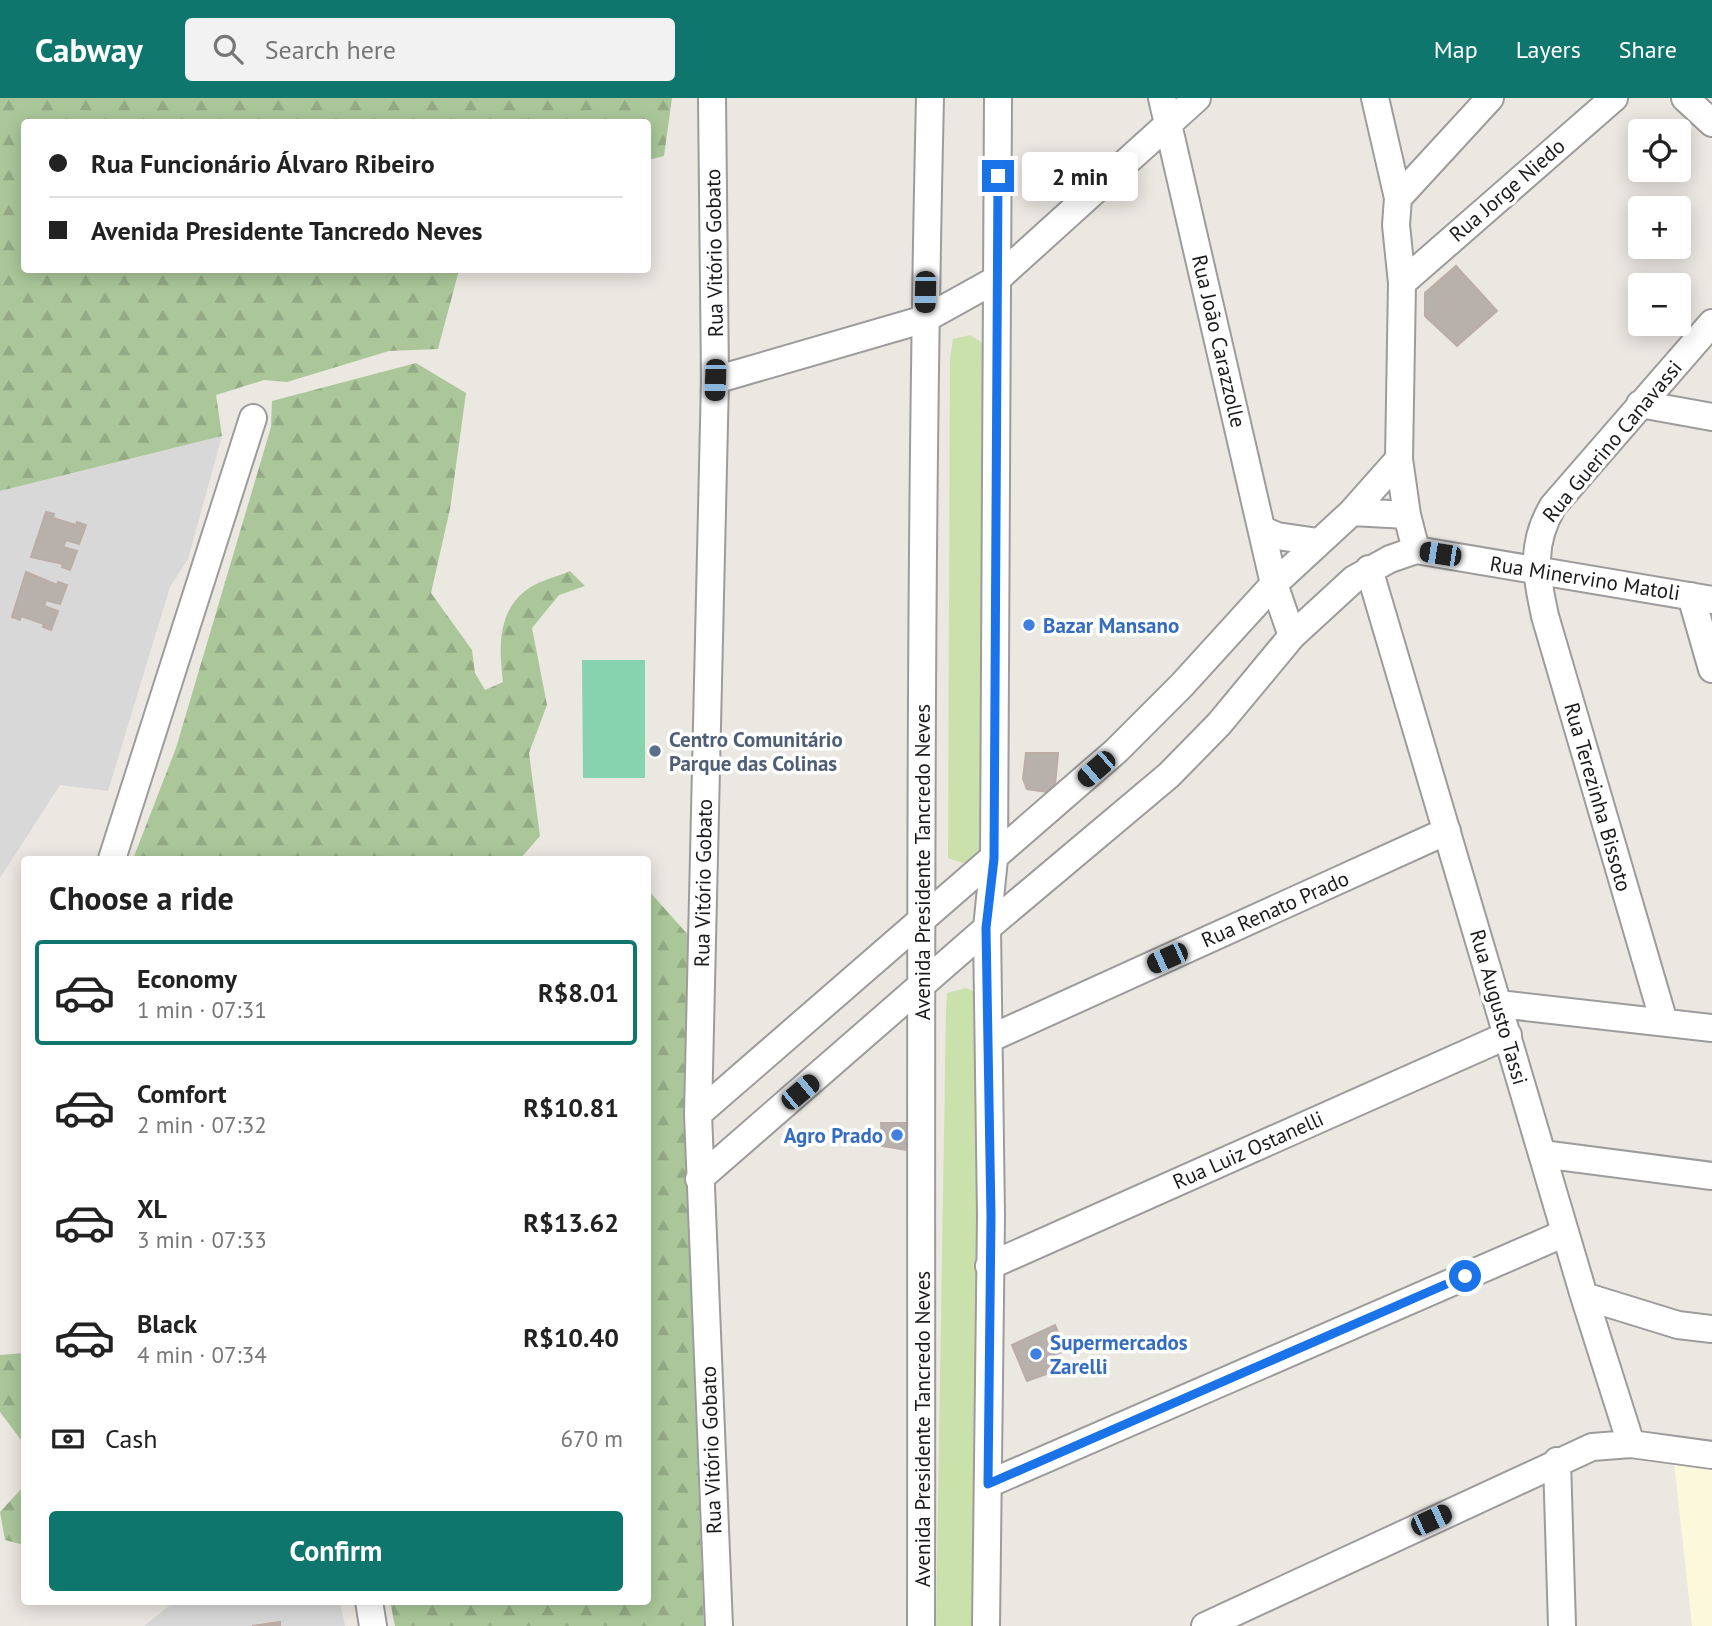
<!DOCTYPE html>
<meta charset="utf-8">
<style>
:root{--surface:#fff;--page:#f2f2f2;--text:#222;--muted:#767676;--line:#e0e0e0;--accent:#0f766e}
body{margin:0;font-family:"PT Sans",sans-serif;background:var(--page);color:var(--text);height:100vh;display:flex;flex-direction:column;font-size:26px;white-space:nowrap}
*{box-sizing:border-box;margin:0}
p{font-size:23px;color:var(--muted)}
.icon{flex:none;width:38px;height:38px;fill:none;stroke:currentColor;stroke-width:2;stroke-linecap:round;stroke-linejoin:round}
.map{position:relative;flex:1;overflow:hidden}
.details{position:absolute;left:21px;top:758px;width:630px;height:749px;display:flex;flex-direction:column;background:var(--surface);border-radius:7px;box-shadow:0 4px 18px #0003}
.details>*{flex:none}
.top-card{position:absolute;left:21px;top:21px;width:630px;height:154px;border-radius:7px;box-shadow:0 4px 18px #0003;display:grid;align-content:center;height:154px;padding:0 28px;background:var(--surface)}
.buttons{position:absolute;left:1628px;top:21px;display:grid;gap:14px}
.buttons a{display:grid;place-items:center;width:63px;height:63px;border-radius:7px;background:var(--surface);box-shadow:0 4px 18px #0003;font-size:35px}
.end{position:absolute;width:32px;height:32px;margin:-16px;border:9px solid #1a73e8;background:#fff;box-shadow:0 0 0 4px #fff}
.from{border-radius:50%}
.bubble{position:absolute;height:49px;border-radius:7px;background:var(--surface);box-shadow:0 4px 18px #0003;font-size:23px;font-weight:800;line-height:49px;text-align:center}
.car{position:absolute;width:21px;height:42px;margin:-21px -10px;border-radius:9px;box-shadow:0 0 5px 2px #0007;background:linear-gradient(#222 24%,#8ab4d8 0 40%,#222 0 76%,#8ab4d8 0 86%,#222 0)}
.top-card b{display:flex;align-items:center;gap:24px;height:66px;font-size:26px}
.top-card b+b{border-top:2px solid var(--line)}
.top-card i{width:18px;height:18px;background:var(--text)}
ul{padding:0;list-style:none}
li{display:flex;align-items:center;gap:21px;height:105px;margin:0 14px 10px;padding:0 14px;border:4px solid transparent;border-radius:7px}
li div{flex:1}
li b{display:block;font-size:26px}
li em{font-style:normal;font-weight:800}
li.selected{border-color:var(--accent)}
li>.icon{width:63px;height:63px;stroke-width:1.5}
h2{padding:0 28px;font-size:32px;line-height:84px}
.pay{display:flex;align-items:center;gap:18px;height:77px;padding:0 28px;font-size:26px}
.pay p{margin-inline-start:auto}
.action{display:flex;gap:14px;margin-top:auto;padding:14px 28px}
.action a{flex:1;height:80px;border-radius:7px;background:var(--accent);color:#fff;font-size:28px;font-weight:800;line-height:80px;text-align:center}
header{display:flex;align-items:center;gap:42px;box-sizing:border-box;height:98px;padding:0 35px;background:var(--accent);color:#fff}
header strong{font-size:33px}
nav{display:flex;gap:38px;margin-inline-start:auto;font-size:24px}
.search{width:490px;height:63px;background:var(--page);display:flex;align-items:center;gap:18px;box-sizing:border-box;padding:0 24px;border-radius:7px;color:var(--muted);font-size:26px}
.map>svg:first-child{display:block}
.residential{fill:#d9d8d8}
.education{fill:#fbf8db}
.grass{fill:#cae1ac}
.forest{fill:url(#forest-firs)}
.pitch{fill:#87d3af}
.building{fill:#b8b0ab;stroke:#bbada6;stroke-width:2}
.lines{fill:none;stroke-linecap:round;stroke-linejoin:round}
.minor-casing{stroke:#9c9c9c;stroke-width:30}
.minor{stroke:#fff;stroke-width:26}
.route{stroke:#1a73e8;stroke-width:9}
.shop-dot{fill:#3f7fe0;stroke:#fff;stroke-width:2.5}
.service-dot{fill:#5c6f8a;stroke:#fff;stroke-width:2.5}
.labels{text-anchor:middle;dominant-baseline:central;stroke-width:7;stroke-linejoin:round;paint-order:stroke}
.street-label{font-size:21px;fill:#1b1b1b;stroke:#fff}
.shop-label{font-size:21px;font-weight:bold;fill:#366cbe;stroke:#fff;text-anchor:start}
.service-label{font-size:21px;font-weight:bold;fill:#4e5e75;stroke:#fff;text-anchor:start}
</style>
<header>
<strong>Cabway</strong>
<div class="search"><svg class="icon" aria-label="search" viewBox="0 0 24 24"><circle cx="10" cy="10" r="6"/><path d="M15 15l6 6"/></svg>Search here</div>
<nav><a>Map</a><a>Layers</a><a>Share</a></nav>
</header>
<div class="map">
<svg width="1712" height="1528" viewBox="0 0 1712 1528">
<defs>
<pattern id="forest-firs" width="22" height="20" patternUnits="userSpaceOnUse" patternTransform="scale(1.75)"><rect width="22" height="20" fill="#abc79a"/><path d="M5 1l3.5 6h-7zM16 11l3.5 6h-7z" fill="#93aa84"/></pattern>
</defs>
<rect width="100%" height="100%" fill="#ebe7e1"/>
<path class="residential" d="M222,338L188,461L170,489L108,693L60,687L0,780V393Z
M175,1503H340L345,1528H144Z"/>
<path class="education" d="M1674,1365L1712,1372V1528H1692Z"/>
<path class="grass" d="M970,237L989,249L986,750L968,767L948,760L950,261L953,241Z
M966,890L980,896L978,1528H936L946,913L947,895Z"/>
<path class="forest" d="M0,0H672L664,58L648,62V24H24V172H459L438,251L389,253L287,284L264,282L216,297L222,338L0,393Z
M416,265L466,295L450,411L431,495L472,552L475,575L485,592L503,584C499,552 497,515 525,493C537,483 557,479 570,473L585,488L559,497L532,530L547,607L529,655L540,738L520,761H133L176,650L271,329L272,303Z
M648,792L690,839L685,1043L704,1528H395L390,1503H648Z
M24,1255V1346L0,1314V1257Z
M24,1388V1447L5,1442L0,1414Z"/>
<path class="pitch" d="M582,562H645V680H583Z"/>
<path class="building" d="M1456,168L1497,213L1457,248L1425,218V195Z
M46,414L54,416L53,420L76,427L77,424L86,427L79,446L66,442L63,449L77,453L70,472L62,469L63,466L31,459Z
M26,474L57,487L58,484L67,487L60,506L46,502L44,508L58,513L51,532L43,529L44,526L21,518L20,522L12,519Z
M1026,655H1058L1055,687L1047,694L1027,691L1023,681Z
M881,1025H912L913,1053L882,1048Z
M1055,1227L1065,1252L1049,1260L1055,1273L1027,1283L1012,1247Z
M280,1524V1528H252Z"/>
<g class="lines">
<defs>
<path id="minor" d="M712,0L715,282L698,1016L719,1528
M1162,0L1274,486L1292,538
M1375,0L1398,100L1396,127L1402,185L1399,361L1407,417
M1685,0L1712,25
M1398,100L1490,0
M1402,185L1614,0
M715,282L925,221L997,181L1197,0
M1640,306L1712,319
M1263,432L1277,438L1318,444
M1416,452L1712,502
M1369,471L1584,1198L1631,1346
M1691,498L1712,571
M112,761L253,320
M1499,906L1712,930
M1664,924L1545,518C1536,475 1530,447 1553,408L1712,225
M989,941L1447,733
M698,1016L1116,653L1182,587L1274,486L1352,414L1399,361
M1542,1056L1712,1078
M699,1081L987,830L1169,677L1219,626L1292,538L1354,481L1390,461L1416,452L1407,417L1352,414
M989,1168L1508,937
M1584,1198L1678,1227L1712,1231
M1557,1363L1562,1528
M988,1386L1565,1135
M369,1503L373,1528
M921,1528C922,1019 918,509 930,0
M986,1528L991,1118L987,830L994,761L998,0
M1205,1528L1592,1349L1631,1346L1712,1357"/>
</defs>
<use href="#minor" class="minor-casing"/>
<use href="#minor" class="minor"/>
</g>
<g class="lines">
<path class="route" d="M998,78L994,761L986,830L991,1118L988,1386L1465,1178"/>
</g>
<g class="shop-dot">
<circle cx="1029" cy="527" r="7"/>
<circle cx="897" cy="1037" r="7"/>
<circle cx="1036" cy="1256" r="7"/>
</g>
<circle class="service-dot" cx="655" cy="653" r="7"/>
<g class="labels">
<g class="street-label">
<text transform="translate(1507 92) rotate(-41)">Rua Jorge Niedo</text>
<text transform="translate(714 155) rotate(-91)">Rua Vitório Gobato</text>
<text transform="translate(1219 243) rotate(77)">Rua João Carazzolle</text>
<text transform="translate(1612 343) rotate(-50)">Rua Guerino Canavassi</text>
<text transform="translate(1585 480) rotate(9)">Rua Minervino Matoli</text>
<text transform="translate(1598 699) rotate(74)">Rua Terezinha Bissoto</text>
<text transform="translate(922 764) rotate(-90)">Avenida Presidente Tancredo Neves</text>
<text transform="translate(703 785) rotate(-89)">Rua Vitório Gobato</text>
<text transform="translate(1275 811) rotate(-24)">Rua Renato Prado</text>
<text transform="translate(1499 909) rotate(74)">Rua Augusto Tassi</text>
<text transform="translate(1248 1052) rotate(-24)">Rua Luiz Ostanelli</text>
<text transform="translate(922 1331) rotate(-90)">Avenida Presidente Tancredo Neves</text>
<text transform="translate(711 1352) rotate(-92)">Rua Vitório Gobato</text>
</g>
<g class="shop-label">
<text x="1043" y="527">Bazar Mansano</text>
<text x="883" y="1037" text-anchor="end">Agro Prado</text>
<text x="1050" y="1244">Supermercados<tspan x="1050" dy="24">Zarelli</tspan></text>
</g>
<g class="service-label">
<text x="669" y="641">Centro Comunitário<tspan x="669" dy="24">Parque das Colinas</tspan></text>
</g>
</g>
</svg>
<div class="buttons">
<a><svg class="icon" aria-label="locate" viewBox="0 0 24 24"><circle cx="12" cy="12" r="6"/><path d="M12 2v4M12 18v4M2 12h4M18 12h4"/></svg></a>
<a>+</a>
<a>−</a>
</div>
<i class="end from" style="left:1465px;top:1178px"></i>
<i class="end" style="left:998px;top:78px"></i>
<div class="bubble" style="left:1022px;top:54px;width:116px">2 min</div>
<i class="car" style="left:925px;top:194px;rotate:181deg"></i>
<i class="car" style="left:715px;top:282px;rotate:182deg"></i>
<i class="car" style="left:1440px;top:456px;rotate:279deg"></i>
<i class="car" style="left:1096px;top:671px;rotate:229deg"></i>
<i class="car" style="left:1167px;top:860px;rotate:246deg"></i>
<i class="car" style="left:800px;top:994px;rotate:50deg"></i>
<i class="car" style="left:1431px;top:1422px;rotate:65deg"></i>
<div class="top-card">
<b><i class="from"></i>Rua Funcionário Álvaro Ribeiro</b>
<b><i></i>Avenida Presidente Tancredo Neves</b>
</div>
<section class="details">
<h2>Choose a ride</h2>
<ul>
<li class="selected"><svg class="icon" aria-label="car" viewBox="0 0 24 24"><path d="M5 17H2v-5l4-1 3-4h7l3 4 3 1v5h-3M9 17h6M6 11h13"/><circle cx="7" cy="17" r="2"/><circle cx="17" cy="17" r="2"/></svg><div><b>Economy</b><p>1 min · 07:31</p></div><em>R$8.01</em></li>
<li><svg class="icon" aria-label="car" viewBox="0 0 24 24"><path d="M5 17H2v-5l4-1 3-4h7l3 4 3 1v5h-3M9 17h6M6 11h13"/><circle cx="7" cy="17" r="2"/><circle cx="17" cy="17" r="2"/></svg><div><b>Comfort</b><p>2 min · 07:32</p></div><em>R$10.81</em></li>
<li><svg class="icon" aria-label="car" viewBox="0 0 24 24"><path d="M5 17H2v-5l4-1 3-4h7l3 4 3 1v5h-3M9 17h6M6 11h13"/><circle cx="7" cy="17" r="2"/><circle cx="17" cy="17" r="2"/></svg><div><b>XL</b><p>3 min · 07:33</p></div><em>R$13.62</em></li>
<li><svg class="icon" aria-label="car" viewBox="0 0 24 24"><path d="M5 17H2v-5l4-1 3-4h7l3 4 3 1v5h-3M9 17h6M6 11h13"/><circle cx="7" cy="17" r="2"/><circle cx="17" cy="17" r="2"/></svg><div><b>Black</b><p>4 min · 07:34</p></div><em>R$10.40</em></li>
</ul>
<div class="pay"><svg class="icon" aria-label="cash" viewBox="0 0 24 24"><path d="M3 7h18v10H3z"/><circle cx="12" cy="12" r="2"/></svg>Cash<p>670 m</p></div>
<div class="action"><a>Confirm</a></div>
</section>
</div>
